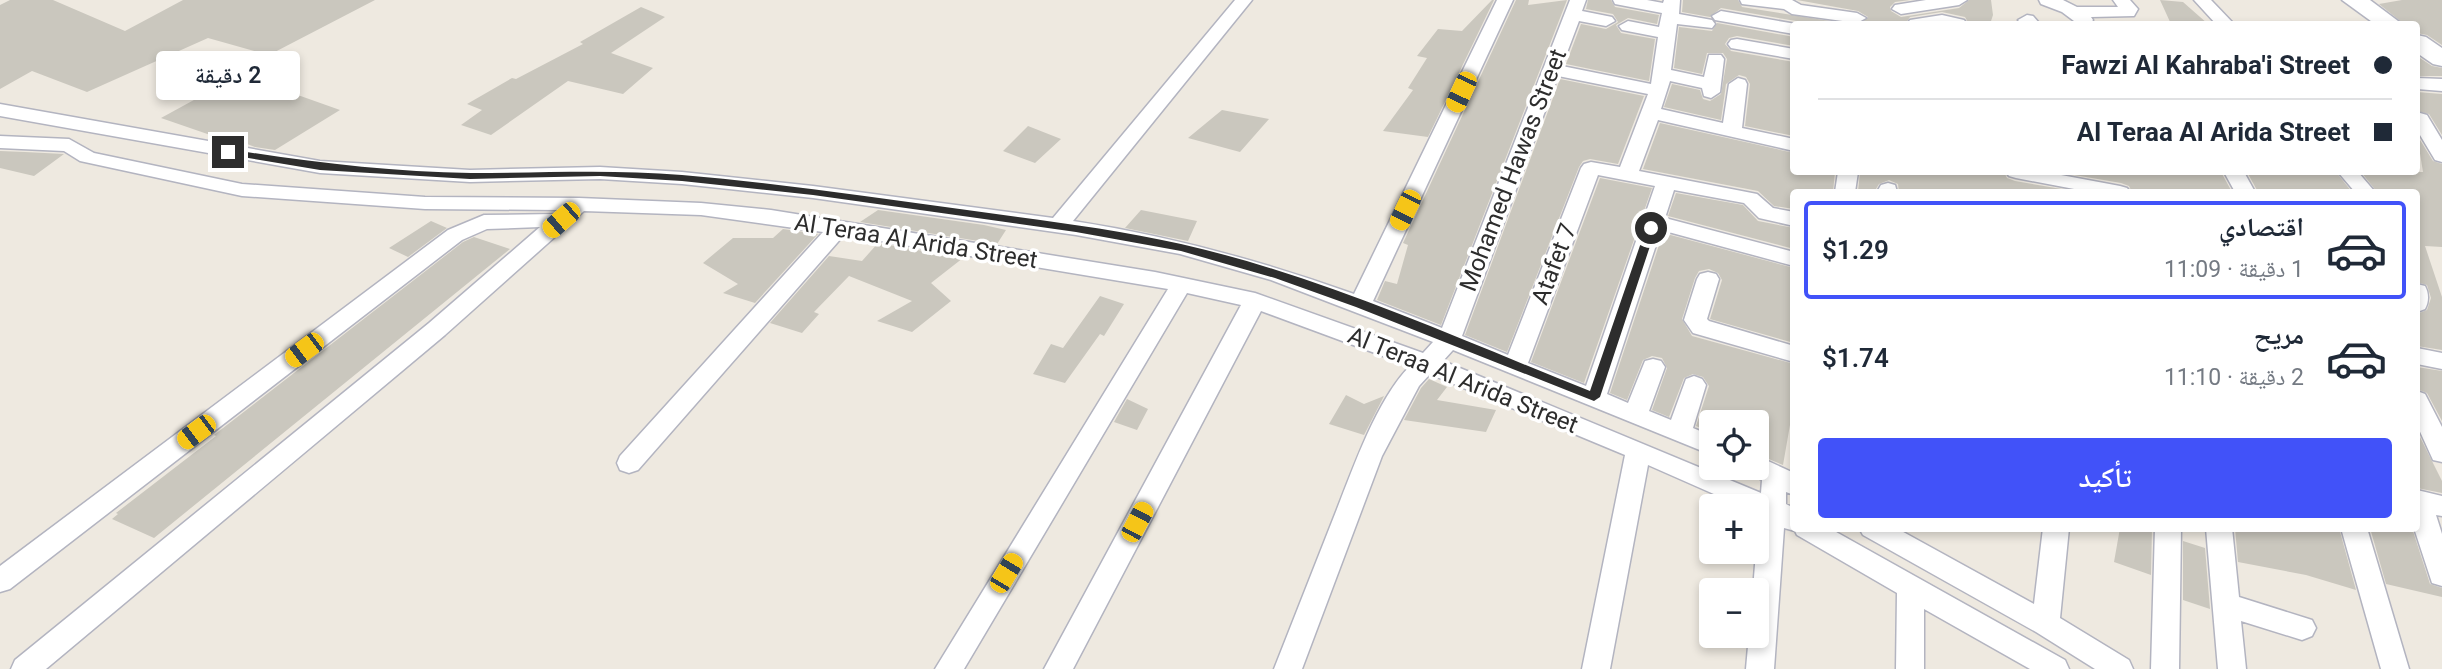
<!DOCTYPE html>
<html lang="ar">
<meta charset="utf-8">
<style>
:root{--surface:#fff;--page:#f6f6f7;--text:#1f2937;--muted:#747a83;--line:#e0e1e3;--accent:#4152f9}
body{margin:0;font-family:Roboto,"Noto Naskh Arabic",sans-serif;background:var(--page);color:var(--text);direction:rtl;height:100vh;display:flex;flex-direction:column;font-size:26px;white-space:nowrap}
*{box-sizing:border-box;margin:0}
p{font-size:23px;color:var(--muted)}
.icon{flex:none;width:38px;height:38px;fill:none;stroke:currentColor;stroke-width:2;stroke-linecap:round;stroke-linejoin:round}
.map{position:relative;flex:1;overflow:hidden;direction:ltr}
.drawer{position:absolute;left:1790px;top:189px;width:630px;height:343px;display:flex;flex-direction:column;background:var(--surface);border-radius:7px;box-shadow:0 4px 10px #0003;direction:rtl}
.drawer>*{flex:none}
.hud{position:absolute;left:1790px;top:21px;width:630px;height:154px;border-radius:7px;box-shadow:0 4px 10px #0003;direction:rtl;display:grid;align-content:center;height:154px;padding:0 28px;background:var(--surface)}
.tools{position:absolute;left:1699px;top:410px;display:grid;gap:14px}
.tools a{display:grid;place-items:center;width:70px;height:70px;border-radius:7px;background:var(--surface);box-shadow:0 4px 10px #0003;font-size:35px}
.end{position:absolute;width:32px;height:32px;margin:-16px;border:9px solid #2d2d2d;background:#fff;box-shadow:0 0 0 4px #fff}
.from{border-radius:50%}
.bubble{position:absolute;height:49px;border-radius:7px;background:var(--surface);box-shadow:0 4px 10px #0003;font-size:23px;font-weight:600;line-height:49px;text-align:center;direction:rtl}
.car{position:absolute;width:21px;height:42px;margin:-21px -10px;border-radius:9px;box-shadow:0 0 5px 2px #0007;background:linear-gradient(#f5c518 24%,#345 0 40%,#f5c518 0 76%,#345 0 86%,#f5c518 0)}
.hud b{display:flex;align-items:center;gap:24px;height:66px;font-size:26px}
.hud b+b{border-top:2px solid var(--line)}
.hud i{width:18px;height:18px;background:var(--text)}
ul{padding:12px 0 0;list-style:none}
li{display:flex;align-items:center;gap:21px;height:98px;margin:0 14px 10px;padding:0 14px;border:4px solid transparent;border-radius:7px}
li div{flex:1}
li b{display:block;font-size:26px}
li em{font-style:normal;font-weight:600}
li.selected{border-color:var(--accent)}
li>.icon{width:63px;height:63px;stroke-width:1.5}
.button{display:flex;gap:14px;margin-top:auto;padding:14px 28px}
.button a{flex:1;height:80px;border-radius:7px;background:var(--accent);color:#fff;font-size:28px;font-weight:600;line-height:80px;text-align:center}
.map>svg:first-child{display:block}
.building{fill:#cac7be}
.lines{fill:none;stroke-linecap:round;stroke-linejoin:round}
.minor-casing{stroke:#b3b4c0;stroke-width:3}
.secondary-casing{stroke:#b3b4c0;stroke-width:3}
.minor{fill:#fff;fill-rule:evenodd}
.secondary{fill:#fff;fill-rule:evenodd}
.route{fill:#2d2d2d}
.labels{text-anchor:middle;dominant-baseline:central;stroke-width:7;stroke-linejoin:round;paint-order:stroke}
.street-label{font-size:24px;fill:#2d2d2d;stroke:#fff}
</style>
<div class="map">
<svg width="2442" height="669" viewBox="0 0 2442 669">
<rect width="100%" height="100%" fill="#eee9e0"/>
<path class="building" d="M10,0H53L125,31L183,0H375L269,55L208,38L87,92L32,71L0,89V5Z
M1492,0H1494L1428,137L1383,131L1413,90L1408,88L1427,58L1417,56L1438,29L1462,31Z
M1516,0H1529L1528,5L1567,0L1441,325L1377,300L1385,281L1397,284L1408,245L1403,243Z
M1588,0H1611L1615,7L1659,15L1657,24L1628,18L1616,25L1621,33L1655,39L1649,81L1566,64L1581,24L1606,29L1618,22L1613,14L1586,9Z
M1683,0H1738L1742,7L1849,24H1798L1796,21L1721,8L1710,17L1682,12Z
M1797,0H1910L1895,2L1890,7L1891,11L1901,17L1959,8L1969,0H1991L1993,15L1990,24H1969L1965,17L1942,12L1910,17L1905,24H1860L1868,17L1858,11Z
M2160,0L2183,2L2208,24H2171Z
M2402,0H2442V45L2427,35L2417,33V24H2404L2379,4Z
M641,7L665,17L611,53L653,68L623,94L568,81L491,135L461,125L482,110L467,104L512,78L516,79L583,44L580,42Z
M1717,23L1794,37V46L1737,36L1729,38L1725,44L1731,51L1794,62V136L1745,126L1750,84L1746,77L1739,75L1726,84L1721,120L1664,107L1672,84L1700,90L1703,99L1710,101L1721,94L1727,59L1723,53H1707L1702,74L1674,68L1679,27L1712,31Z
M2417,56L2432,66L2442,68V76H2417Z
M267,60L290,69L264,83L340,110L275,150L255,147L223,135L219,138L161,118Z
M1560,79L1644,96L1618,164L1590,159L1583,161L1579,167L1507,352L1465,335Z
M2417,92L2442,94V135L2429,114L2417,111Z
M1222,110L1269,119L1240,152L1188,138Z
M1660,123L1794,153V172H1835L1833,192H1794V209L1774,206L1758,191L1643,169Z
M1028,126L1061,139L1035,163L1003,151Z
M2417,135L2433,161L2442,164V247L2425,246L2442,297V350L2417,346V314L2427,310L2431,298L2427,285L2417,282V192H2377L2361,172H2423Z
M0,151L25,152L64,154L34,176L0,168Z
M1860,172H2004L2007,178L2015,181L2079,192H1899L1898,184L1889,180L1879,184L1874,192H1858Z
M2057,172H2221L2232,192H2132L2129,186L2121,183Z
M2247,172H2336L2352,192H2258Z
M1600,178L1652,188L1584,383L1531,362Z
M1676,193L1743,205L1758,221L1794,228V249L1668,216Z
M878,210L984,225L1006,230L997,244L860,222Z
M1141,210L1197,221L1188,241L1125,228Z
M431,221L447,228L408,257L389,248Z
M783,229L818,234L755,303L723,293L738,284L703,263L733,238H773Z
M1663,233L1794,268V343L1710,319L1722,280L1718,273L1709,269L1699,271L1695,278L1682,319L1692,336L1794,364V402L1783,465L1757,454V422H1712V433L1696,426L1709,386L1703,377L1693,374L1684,378L1669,417L1652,410L1667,368L1662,358L1652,356L1643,360L1627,400L1610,393Z
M474,237L510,249L154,538L112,519L118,514L116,513L216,436L214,435L463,242Z
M878,243L963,258L931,283L951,301L912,332L877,321L912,301L849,276L814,312L819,314L802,333L770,323L829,256L862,261Z
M1100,296L1124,304L1104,336L1100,334L1065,383L1033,374L1051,344L1063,348Z
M2417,367L2442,371V421L2427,393L2417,389Z
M1429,379L1447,387L1437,400L1496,410L1486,432L1404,420L1421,388Z
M1346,395L1364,404L1384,396L1364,435L1329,424Z
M1127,399L1148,409L1137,430L1114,422Z
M2417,431L2442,481V493L2417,488Z
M2120,528H2152L2151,575L2114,562Z
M2235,528H2339L2356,590L2306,575L2238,562Z
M2370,528H2412L2430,584L2442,588V597L2386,584Z
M2183,541L2205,548L2210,609L2183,600Z"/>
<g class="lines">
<defs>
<path id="minor" d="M1235,0H1252L1073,221C1170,236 1262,261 1354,294L1497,0H1513L1373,301L1442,328L1570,0H1586L1582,11L1612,17L1615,21L1606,26L1579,21L1562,66L1651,84L1658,37L1622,30L1619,26L1628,21L1659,27L1662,13L1615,4L1613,0H1647L1663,3L1664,0H1680L1679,14L1712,20L1715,24L1712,28L1677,24L1671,70L1704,77L1709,55H1721L1724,59L1720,92L1711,98L1704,96L1702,88L1670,81L1661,109L1723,123L1729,84L1738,78L1745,80L1747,84L1742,128L1794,139V151L1658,120L1639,171L1757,194L1773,208L1794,212V226L1759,218L1744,203L1674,190L1665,218L1794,252V266L1661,230L1607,394L1628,403L1645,361L1653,359L1661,361L1665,367L1649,411L1671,420L1686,379L1694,376L1702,379L1706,385L1693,428L1712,436V455L1453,350L1443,361L1761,493L1762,480L1748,473L1745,467H1757V456L1794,473V495L1786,492V504L1794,508V528H1829L2065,660L2069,669H2030L1924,609V669H1896L1897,593L1797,535L1795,531L1784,528L1774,669H1746L1749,635H1757V590H1753L1759,514L1757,506H1741L1648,465L1610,669H1582L1625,455L1430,374L1419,386L1382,456L1302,669H1274C1295,616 1316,562 1337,509C1354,466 1377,399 1410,366L1261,311L1073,669H1044L1241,305L1187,293L964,669H935L1168,289L844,235L638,470L629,473L620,470L617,463L620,456L823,232L701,215L584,211L445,335L46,669H11L15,660L429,323L540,227L487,229L462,240L10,589L0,592V566L448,230L484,215L556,214L559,210L425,209L242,196L80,161L64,151L0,148V136L69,139L94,153L242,184L425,197L579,198L701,203L771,210L1155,272L1255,293L1423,353L1433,342L1271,280L1180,254L1076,235L813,198L682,184L600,179L470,182L320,173L0,116V104L320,161L470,170L600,167L682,172L813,186L1053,218ZM1558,76L1648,94L1620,167L1591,162L1584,164L1581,168L1508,355L1462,336ZM1598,175L1655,186L1586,386L1528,363Z
M1740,0H1792L1801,5L1857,13L1866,18L1857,23L1792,14L1784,9L1742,4Z
M1926,0H1967L1959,5L1901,14L1892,9L1895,5Z
M2039,0H2063L2077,7H2118L2113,0H2130L2138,9L2134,16L2091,17L2093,20L2090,24H2078L2062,12L2041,4Z
M2194,0H2211L2234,24H2216Z
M1721,11L1796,24H1794V34L1715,20L1712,16Z
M1942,15L1964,20L1967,24H1907L1910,20Z
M2027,15L2033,16L2040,24H2022L2018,20Z
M1737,39L1794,49V59L1731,48L1728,44L1731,40Z
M2417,78L2442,79V91L2417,89Z
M2420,113L2427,115L2442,140V162L2435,160L2417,130V114Z
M1838,172H1858L1855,192H1835Z
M2006,172H2045L2120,186L2127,188L2130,192H2090L2016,178L2009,176Z
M2224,172H2244L2255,192H2235Z
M2338,172H2358L2375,192H2355Z
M1888,183L1895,185L1897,192H1877L1881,185Z
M1708,272L1716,274L1719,279L1707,319L1709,321L1794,346V362L1693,333L1684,320L1697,279L1700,274Z
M2417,284L2425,286C2429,293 2429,302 2425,309L2417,312Z
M2417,348L2442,353V369L2417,364Z
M2417,391L2425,394L2442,427V462L2433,460L2417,425Z
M2417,490L2442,496V516L2436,515L2442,534V586L2432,583L2414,528H2417Z
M1859,528H1896L2034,604L2043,528H2069L2060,618L2129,660L2133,669H2095L2036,632L1863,535Z
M2155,528H2181L2179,669H2151Z
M2206,528H2232L2239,597L2312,620L2316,628L2312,636L2302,640L2241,621L2246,669H2218Z
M2341,528H2367L2409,669H2381Z"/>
<path id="secondary" d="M2342,0H2370L2402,24H2375Z
M2417,35L2426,37L2442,48V66L2433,64L2417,53Z"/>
</defs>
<use href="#minor" class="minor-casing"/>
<use href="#secondary" class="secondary-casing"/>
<use href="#minor" class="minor"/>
<use href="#secondary" class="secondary"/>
</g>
<path class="route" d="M228,149C308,162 389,172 471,173C542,173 611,169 682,175C777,183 872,197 967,210C1038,220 1111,228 1181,244C1322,276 1456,338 1590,391L1646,228L1651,225L1656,228L1600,397L1594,401L1356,307L1275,278L1181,251L1076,232L813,195L682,181L600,176L470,179L320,170L224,154L223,152Z"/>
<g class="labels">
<g class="street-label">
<text transform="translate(1513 170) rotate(-69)">Mohamed Hawas Street</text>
<text transform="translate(916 241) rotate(9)">Al Teraa Al Arida Street</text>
<text transform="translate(1554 264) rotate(-69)">Atafet 7</text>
<text transform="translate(1463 380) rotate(22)">Al Teraa Al Arida Street</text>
</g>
</g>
</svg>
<div class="tools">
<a><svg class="icon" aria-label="locate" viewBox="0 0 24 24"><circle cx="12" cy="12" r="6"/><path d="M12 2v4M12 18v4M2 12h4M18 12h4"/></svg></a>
<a>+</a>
<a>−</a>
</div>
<i class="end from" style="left:1651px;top:228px"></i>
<i class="end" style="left:228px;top:152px"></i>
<div class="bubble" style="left:156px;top:51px;width:144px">2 دقيقة</div>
<i class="car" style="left:1461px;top:92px;rotate:205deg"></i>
<i class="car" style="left:1405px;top:210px;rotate:206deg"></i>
<i class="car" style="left:561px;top:220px;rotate:229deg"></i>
<i class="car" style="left:304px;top:350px;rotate:233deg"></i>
<i class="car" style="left:196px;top:432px;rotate:233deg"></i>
<i class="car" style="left:1137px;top:522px;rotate:28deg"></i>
<i class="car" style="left:1006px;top:573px;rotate:31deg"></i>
<div class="hud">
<b><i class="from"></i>Fawzi Al Kahraba'i Street</b>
<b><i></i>Al Teraa Al Arida Street</b>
</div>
<section class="drawer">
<ul>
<li class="selected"><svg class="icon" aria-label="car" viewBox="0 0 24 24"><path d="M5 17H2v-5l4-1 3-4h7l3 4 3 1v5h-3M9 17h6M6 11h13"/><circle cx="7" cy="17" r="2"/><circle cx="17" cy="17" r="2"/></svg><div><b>اقتصادي</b><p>1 دقيقة · 11:09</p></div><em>$1.29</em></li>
<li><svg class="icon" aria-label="car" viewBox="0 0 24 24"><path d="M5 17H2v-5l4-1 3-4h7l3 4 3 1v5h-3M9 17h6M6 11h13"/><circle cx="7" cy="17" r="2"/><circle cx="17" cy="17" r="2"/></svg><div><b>مريح</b><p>2 دقيقة · 11:10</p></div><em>$1.74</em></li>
</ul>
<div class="button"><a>تأكيد</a></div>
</section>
</div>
